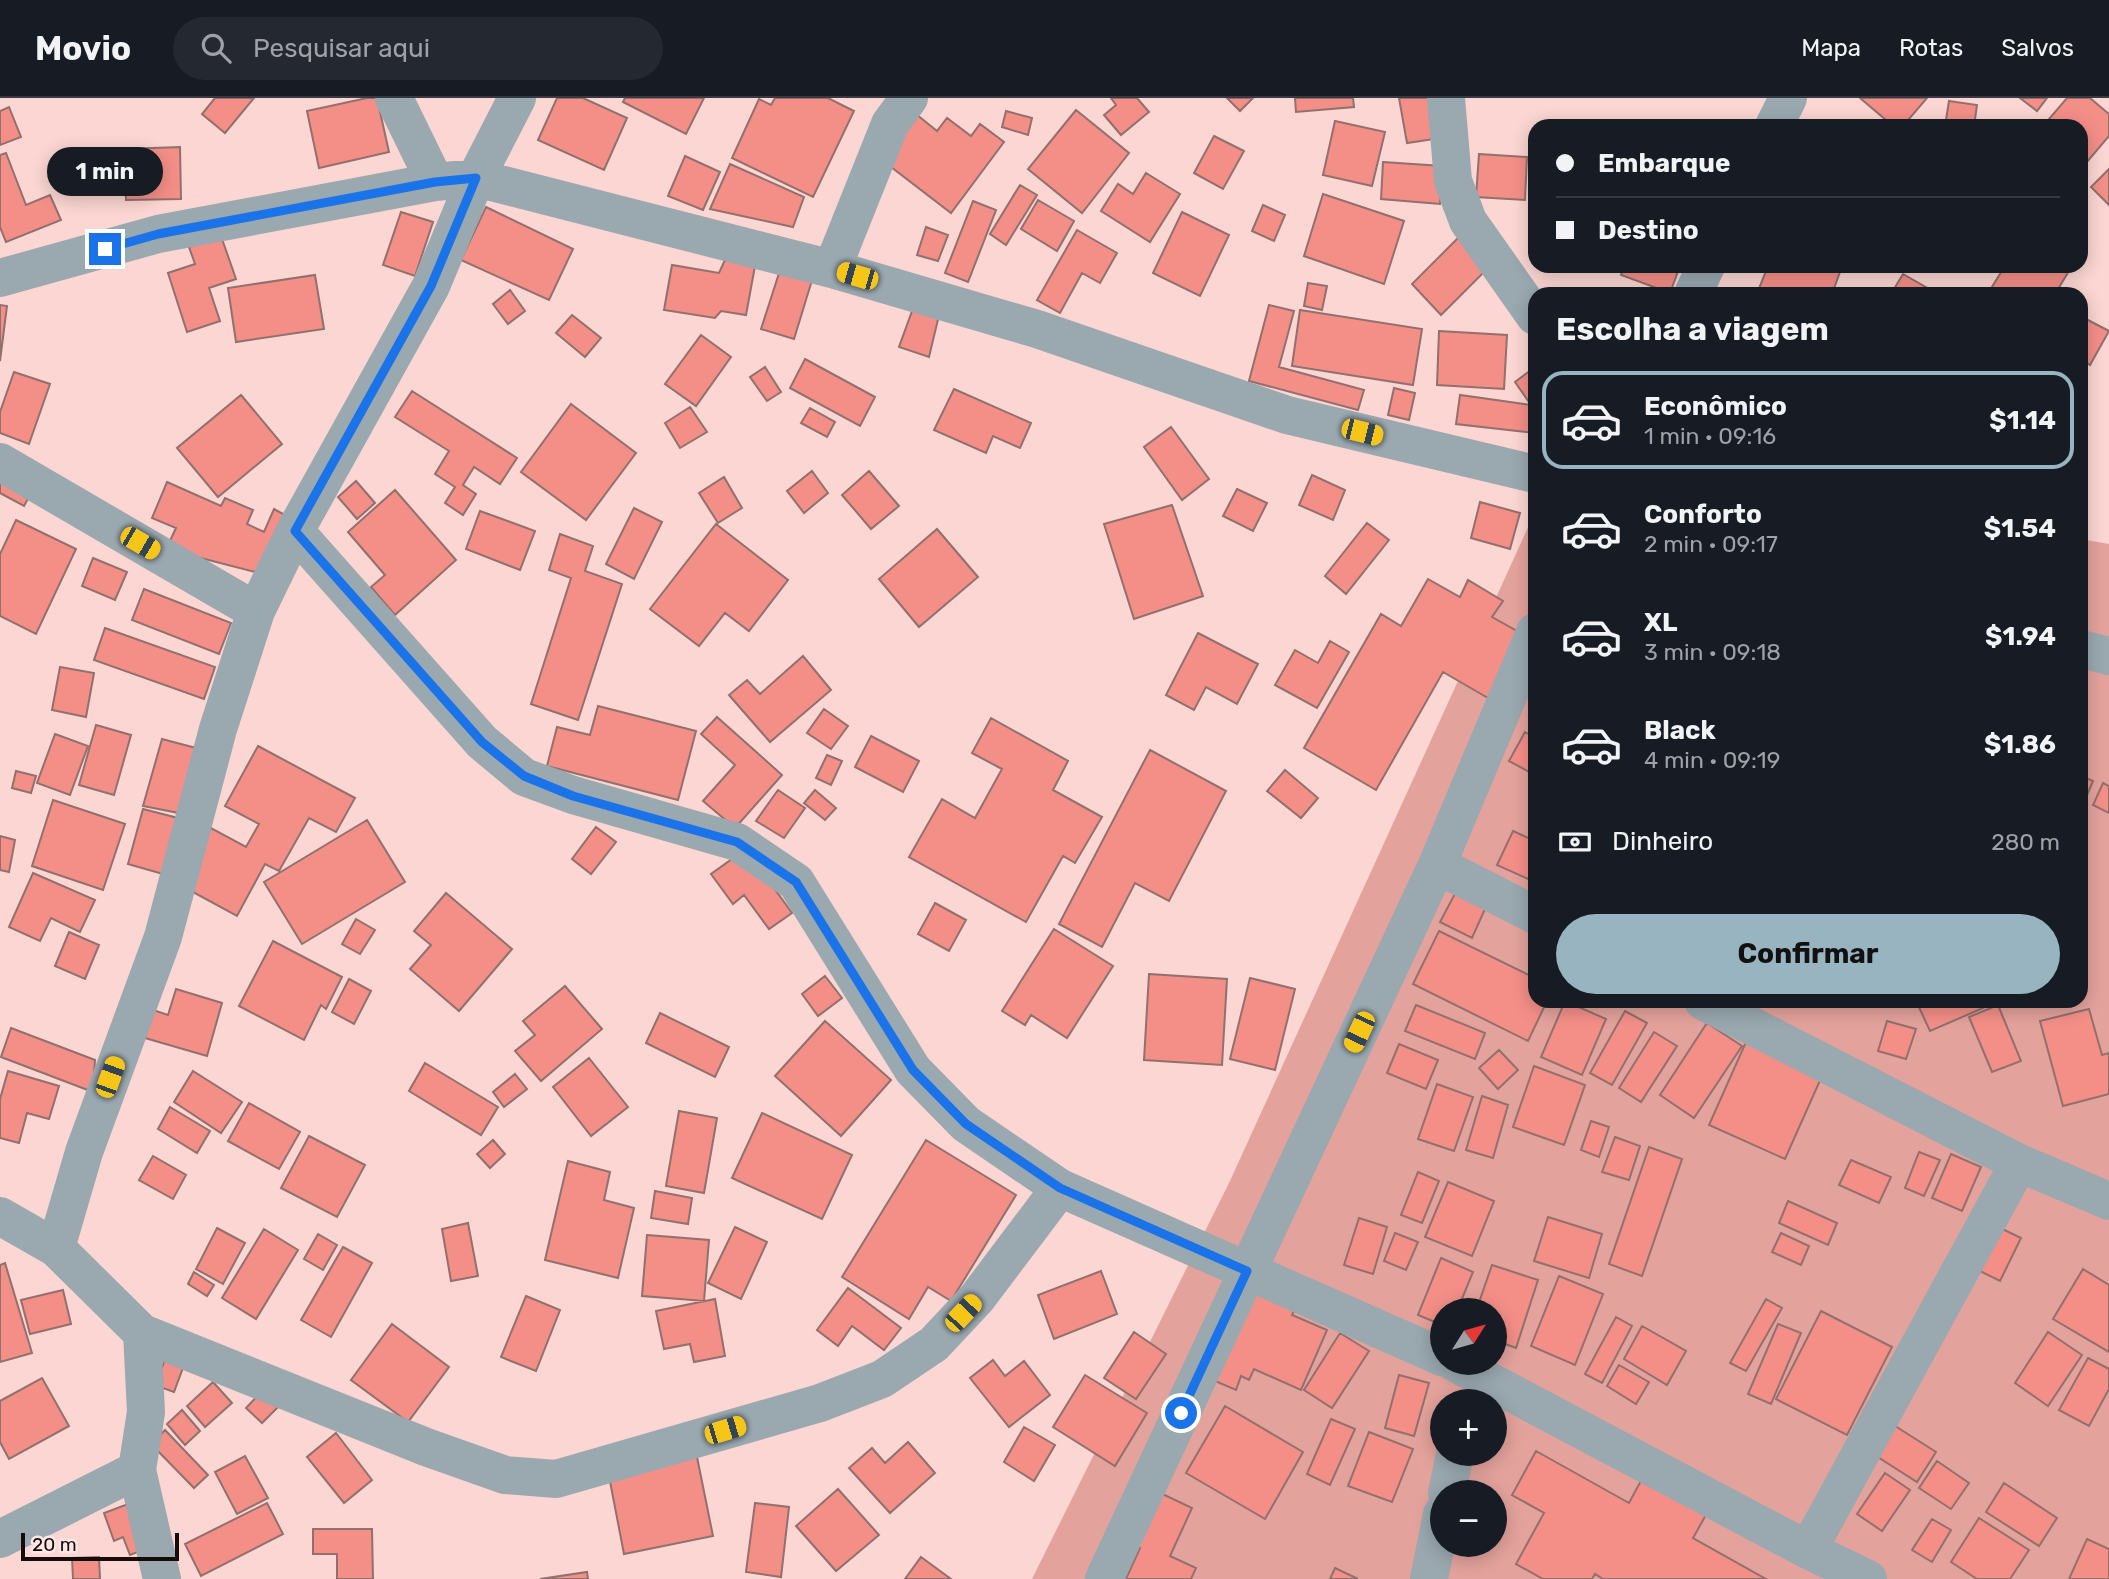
<!DOCTYPE html>
<html lang="pt">
<meta charset="utf-8">
<style>
:root{--surface:#171b24;--page:#242831;--text:#f1f3f6;--muted:#9ea1a6;--line:#363941;--accent:#98b4c0}
body{margin:0;font-family:Rubik,sans-serif;background:var(--page);color:var(--text);height:100vh;display:flex;flex-direction:column;font-size:26px;white-space:nowrap}
*{box-sizing:border-box;margin:0}
p{font-size:23px;color:var(--muted)}
.icon{flex:none;width:38px;height:38px;fill:none;stroke:currentColor;stroke-width:2;stroke-linecap:round;stroke-linejoin:round}
.map{position:relative;flex:1;overflow:hidden}
.details{position:absolute;left:1528px;top:189px;width:560px;height:721px;display:flex;flex-direction:column;background:var(--surface);border-radius:21px;box-shadow:0 4px 18px #0003}
.details>*{flex:none}
.guide{position:absolute;left:1528px;top:21px;width:560px;height:154px;border-radius:21px;box-shadow:0 4px 18px #0003;display:grid;align-content:center;height:154px;padding:0 28px;background:var(--surface)}
.needle{width:46px;rotate:53deg}
.controls{position:absolute;left:1430px;top:1200px;display:grid;gap:14px}
.controls a{display:grid;place-items:center;width:77px;height:77px;border-radius:50%;background:var(--surface);box-shadow:0 4px 18px #0003;font-size:35px}
.scale{position:absolute;left:21px;bottom:18px;width:158px;box-sizing:border-box;padding-left:7px;border:4px solid #170b0a;border-top:0;font-size:19px;line-height:24px;white-space:nowrap;color:#170b0a;-webkit-text-stroke:5px #fee7e5;paint-order:stroke}
.end{position:absolute;width:32px;height:32px;margin:-16px;border:9px solid #1a73e8;background:#fff;box-shadow:0 0 0 4px #fff}
.from{border-radius:50%}
.bubble{position:absolute;height:49px;border-radius:24px;background:var(--surface);box-shadow:0 4px 18px #0003;font-size:23px;font-weight:700;line-height:49px;text-align:center}
.car{position:absolute;width:21px;height:42px;margin:-21px -10px;border-radius:9px;box-shadow:0 0 5px 2px #0007;background:linear-gradient(#f5c518 24%,#345 0 40%,#f5c518 0 76%,#345 0 86%,#f5c518 0)}
.guide b{display:flex;align-items:center;gap:24px;height:66px;font-size:26px}
.guide b+b{border-top:2px solid var(--line)}
.guide i{width:18px;height:18px;background:var(--text)}
ul{padding:0;list-style:none}
li{display:flex;align-items:center;gap:21px;height:98px;margin:0 14px 10px;padding:0 14px;border:4px solid transparent;border-radius:21px}
li div{flex:1}
li b{display:block;font-size:26px}
li em{font-style:normal;font-weight:700}
li.current{border-color:var(--accent)}
li>.icon{width:63px;height:63px;stroke-width:1.5}
h2{padding:0 28px;font-size:32px;line-height:84px}
.pay{display:flex;align-items:center;gap:18px;height:77px;padding:0 28px;font-size:26px}
.pay p{margin-inline-start:auto}
.button{display:flex;gap:14px;margin-top:auto;padding:14px 28px}
.button a{flex:1;height:80px;border-radius:42px;background:var(--accent);color:#111;font-size:28px;font-weight:700;line-height:80px;text-align:center}
header{display:flex;align-items:center;gap:42px;box-sizing:border-box;height:98px;padding:0 35px;background:var(--surface);border-bottom:2px solid var(--line)}
header strong{font-size:33px}
nav{display:flex;gap:38px;margin-inline-start:auto;font-size:24px}
.search{width:490px;height:63px;background:var(--page);display:flex;align-items:center;gap:18px;box-sizing:border-box;padding:0 24px;border-radius:38px;color:var(--muted);font-size:26px}
.map>svg:first-child{display:block}
.green{fill:#e4a29c;fill-rule:evenodd}
.building{fill:#f48f88;stroke:#91706d;stroke-width:2}
.lines{fill:none;stroke-linecap:round;stroke-linejoin:round}
.minor{stroke:#9aa8af;stroke-width:38}
.route{stroke:#1a73e8;stroke-width:9}
</style>
<header>
<strong>Movio</strong>
<div class="search"><svg class="icon" aria-label="search" viewBox="0 0 24 24"><circle cx="10" cy="10" r="6"/><path d="M15 15l6 6"/></svg>Pesquisar aqui</div>
<nav><a>Mapa</a><a>Rotas</a><a>Salvos</a></nav>
</header>
<div class="map">
<svg width="2109" height="1481" viewBox="0 0 2109 1481">
<rect width="100%" height="100%" fill="#fbd6d2"/>
<path class="green" d="M1535,423V903H2081V441L2109,446V1481H1032L1229,1085L1530,425ZM1442,1213H1494V1265H1442ZM1442,1304H1494V1356H1442ZM1442,1395H1494V1447H1442Z"/>
<path class="building" d="M215,0H254L225,35L202,16Z
M367,0H377L389,54L319,70L307,13Z
M557,0H583L627,20L604,72L538,42Z
M625,0H704L686,36L623,4Z
M775,0H828L854,13L813,99L732,60L759,1L771,7Z
M1111,0H1137L1149,14L1121,37L1104,17L1116,7Z
M1227,0H1253L1240,13Z
M1295,0H1353L1354,9L1296,14Z
M1399,0H1434L1441,40L1407,45Z
M1860,0H1927L1903,28H1893Z
M2020,0H2047L2037,13Z
M2067,0H2090L2109,16V38L2081,71V28H2043Z
M1949,3L1977,7L1974,28H1945Z
M9,9L21,39L0,47V13Z
M1076,12L1129,55L1082,115L1028,71Z
M1006,13L1032,20L1028,37L1002,29Z
M916,16L937,33L947,20L971,38L980,26L1004,44L951,115L882,62Z
M1335,23L1385,34L1372,88L1323,77Z
M1214,38L1244,53L1223,91L1194,75Z
M180,49L181,101L126,102L124,51Z
M6,55L26,107L50,97L61,122L6,144L0,129V57Z
M1479,56L1527,59L1525,102L1476,99Z
M685,58L720,74L703,112L668,98Z
M1383,64L1442,68L1440,106L1381,101Z
M730,66L804,99L793,129L710,111Z
M2109,71V107L2091,89Z
M1146,75L1180,96L1150,144L1101,113L1118,86L1133,96Z
M1020,87L1037,97L1006,147L990,136Z
M1323,96L1404,123L1384,186L1304,158Z
M1038,102L1074,123L1057,153L1021,131Z
M973,103L996,112L968,184L945,175Z
M1263,107L1285,117L1274,143L1252,133Z
M486,109L573,151L549,202L461,162Z
M401,114L433,124L415,178L383,167Z
M1182,114L1229,137L1200,198L1153,175Z
M926,129L948,137L938,163L917,157Z
M1077,132L1117,155L1100,185L1082,175L1060,215L1037,202Z
M1461,137L1491,167L1441,217L1412,186Z
M221,138L236,181L209,190L220,223L187,234L168,175L195,166L189,149Z
M725,162L755,168L746,217L721,213L715,220L664,212L672,167L719,175Z
M1624,168H1680L1670,195L1621,177Z
M1768,168H1833L1841,171L1832,196H1766L1758,193Z
M2005,168H2072L2055,196H1996L1990,192Z
M781,169L813,179L794,241L761,231Z
M1903,176L1938,196H1891Z
M315,177L324,231L236,244L228,190Z
M1308,185L1327,188L1322,212L1304,208Z
M510,192L525,213L508,226L493,206Z
M915,205L940,213L929,259L899,249Z
M0,207L7,208L0,263Z
M1269,207L1294,213L1279,269L1364,292L1358,312L1249,283Z
M1300,212L1422,231L1413,287L1292,268Z
M572,217L601,240L585,259L556,235Z
M2086,221L2109,233L2090,267L2081,261V231Z
M1439,233L1507,237L1504,291L1437,287Z
M701,237L731,259L696,308L665,286Z
M805,261L875,299L860,328L790,290Z
M765,269L781,294L767,303L750,279Z
M1535,269V335L1456,326L1460,297L1531,307L1515,284Z
M14,274L50,286L29,346L0,335V314Z
M1394,290L1415,295L1409,322L1388,317Z
M954,291L1031,325L1020,350L993,338L986,355L934,332Z
M412,293L517,360L500,386L474,369L463,387L476,396L463,417L445,405L455,389L435,376L449,353L395,319Z
M241,297L282,346L218,399L177,350Z
M571,306L636,355L586,422L521,374Z
M690,309L707,334L680,350L665,325Z
M810,310L835,324L827,339L801,325Z
M1171,329L1209,381L1182,402L1144,349Z
M812,373L828,395L804,415L787,393Z
M869,373L899,408L871,431L842,397Z
M1312,377L1345,392L1333,422L1299,407Z
M724,379L742,410L718,425L699,395Z
M356,383L375,405L357,421L338,399Z
M0,384L35,388L24,408L0,395Z
M167,384L221,408L225,400L253,412L247,426L264,434L274,411L285,417L259,475L166,451L176,430L152,420Z
M1237,391L1267,405L1253,433L1223,418Z
M395,392L456,462L395,517L371,489L385,477L348,434Z
M1480,404L1520,415L1510,451L1471,440Z
M1172,407L1203,498L1134,521L1104,426Z
M634,410L662,424L634,481L606,466Z
M480,413L535,433L520,472L466,451Z
M16,422L76,451L36,536L0,518V456Z
M1367,425L1389,442L1346,496L1325,478Z
M716,426L788,482L749,533L725,515L699,548L650,511Z
M937,431L978,479L919,529L879,481Z
M560,436L593,448L585,473L622,486L578,622L531,606L571,480L549,472Z
M93,460L127,474L115,502L82,488Z
M1428,481L1460,499L1468,482L1503,503L1492,519L1524,537L1488,600L1443,574L1376,692L1304,650L1381,516L1401,528Z
M144,491L231,525L219,556L132,522Z
M105,530L215,569L204,601L94,562Z
M1198,535L1258,566L1237,606L1206,589L1194,612L1166,597Z
M1330,543L1349,554L1317,610L1275,587L1295,552L1318,565Z
M803,558L831,592L770,644L729,597L747,582L760,596Z
M60,569L94,575L86,619L52,612Z
M598,608L696,633L678,702L547,668L557,629L590,637Z
M824,611L848,628L831,651L807,635Z
M717,619L782,677L735,730L703,703L735,667L701,636Z
M991,620L1068,663L1053,692L1102,719L1075,765L1063,758L1026,824L909,759L942,701L975,720L1002,671L972,655Z
M96,627L131,637L114,697L79,687Z
M1525,634L1535,640V677L1509,663Z
M55,636L88,648L70,697L37,685Z
M871,638L919,663L903,694L855,669Z
M162,641L196,650L179,715L143,708Z
M258,648L355,700L336,734L309,720L279,773L265,766L237,818L180,787L211,730L246,749L259,726L225,708Z
M1150,652L1226,693L1169,803L1135,785L1102,849L1059,826Z
M827,657L842,663L831,687L816,680Z
M1285,672L1318,700L1301,720L1267,693Z
M16,673L36,678L31,695L12,690Z
M2081,678L2093,683L2081,711Z
M2103,685L2109,688V715L2093,707Z
M778,692L805,710L784,740L756,723Z
M815,692L836,710L825,722L804,705Z
M53,702L125,726L103,792L32,768Z
M143,711L178,720L163,776L128,766Z
M367,722L405,784L302,846L264,784Z
M596,729L616,744L591,776L572,761Z
M1513,733L1535,743V784L1497,767Z
M0,738L15,742L9,774L0,772Z
M746,751L792,815L769,831L744,797L733,806L711,776Z
M33,775L95,802L80,834L51,820L40,843L9,829Z
M1459,788L1489,802L1472,840L1440,824Z
M446,795L512,851L459,913L410,871L431,847L414,833Z
M935,805L966,822L949,853L918,836Z
M356,821L375,832L360,856L342,846Z
M1054,831L1113,868L1067,940L1031,917L1025,927L1002,913Z
M1439,833L1535,880V903H1547L1528,943L1413,886Z
M69,834L99,847L85,881L55,868Z
M273,843L342,879L326,911L321,907L304,942L239,908Z
M1149,876L1227,881L1222,967L1144,962Z
M825,878L842,900L818,918L802,896Z
M1250,880L1295,891L1275,972L1230,961Z
M349,881L371,893L354,926L332,914Z
M565,888L602,931L541,983L515,953L535,937L523,923Z
M176,891L222,905L207,958L145,940L153,912L168,917Z
M1565,903L1606,921L1582,977L1541,959Z
M1921,903H1980L1983,910L1930,933L1917,905Z
M1416,907L1485,935L1475,961L1405,933Z
M1998,907L2021,963L1992,974L1969,919Z
M2089,911L2102,957L2109,955V996L2063,1008L2040,923Z
M1625,913L1647,925L1612,987L1590,975Z
M660,915L729,949L715,979L646,945Z
M825,923L891,982L841,1038L775,978Z
M1887,923L1916,931L1906,961L1878,953Z
M1707,925L1742,948L1694,1020L1660,997Z
M11,930L95,962L93,994L1,959Z
M1654,934L1677,948L1641,1004L1619,990Z
M1750,935L1826,969L1785,1061L1709,1027Z
M1399,946L1438,962L1426,991L1387,975Z
M1499,952L1518,972L1498,991L1479,970Z
M589,960L628,1009L591,1038L553,989Z
M425,965L498,1009L481,1037L409,993Z
M1534,968L1585,987L1564,1047L1513,1029Z
M8,973L59,988L49,1021L27,1015L19,1045L0,1040V1001Z
M193,973L242,1004L221,1035L174,1004Z
M515,976L527,991L504,1009L493,994Z
M1437,986L1473,999L1454,1053L1418,1041Z
M1482,998L1508,1007L1493,1060L1466,1052Z
M249,1005L300,1034L279,1071L228,1043Z
M170,1009L210,1033L197,1055L158,1031Z
M679,1013L717,1020L704,1095L666,1088Z
M762,1015L852,1057L822,1121L732,1080Z
M1591,1023L1609,1029L1599,1059L1581,1052Z
M309,1038L365,1067L337,1119L281,1090Z
M1615,1039L1640,1048L1629,1082L1602,1074Z
M493,1042L505,1056L490,1070L477,1056Z
M926,1042L1016,1097L951,1203L928,1189L909,1221L842,1179Z
M1649,1049L1682,1061L1642,1178L1609,1166Z
M1919,1054L1940,1062L1924,1098L1905,1090Z
M1951,1056L1981,1069L1962,1113L1932,1100Z
M153,1058L186,1077L173,1101L139,1082Z
M1851,1062L1891,1079L1879,1105L1839,1087Z
M568,1063L610,1074L604,1102L634,1110L618,1180L545,1162Z
M1418,1074L1439,1083L1422,1125L1401,1117Z
M1448,1084L1494,1103L1472,1158L1425,1139Z
M655,1093L692,1100L688,1126L651,1120Z
M1788,1103L1837,1125L1828,1147L1779,1125Z
M1548,1119L1602,1136L1589,1180L1534,1163Z
M1359,1120L1387,1129L1373,1176L1344,1167Z
M468,1125L478,1178L451,1183L442,1131Z
M1992,1126L2021,1140L2000,1183L1972,1169Z
M735,1129L767,1144L741,1201L708,1185Z
M217,1130L245,1145L223,1186L196,1171Z
M264,1131L298,1152L256,1221L222,1200Z
M1395,1135L1418,1144L1406,1172L1384,1163Z
M1781,1135L1809,1148L1801,1167L1772,1154Z
M318,1136L337,1147L323,1172L304,1161Z
M647,1137L709,1142L704,1203L642,1198Z
M343,1149L372,1165L331,1239L301,1222Z
M1441,1160L1473,1174L1457,1213H1442V1227L1418,1217Z
M5,1165L32,1255L0,1264V1167Z
M1492,1167L1538,1182L1516,1250L1494,1242V1213H1476Z
M2083,1171L2109,1187V1254L2053,1221Z
M1101,1173L1117,1216L1054,1241L1038,1197Z
M194,1174L214,1187L207,1198L188,1186Z
M1559,1178L1603,1196L1575,1267L1531,1248Z
M1259,1180L1301,1198L1292,1217L1327,1232L1301,1292L1254,1271L1249,1282L1241,1278L1236,1292L1215,1283Z
M848,1190L901,1230L884,1252L852,1228L838,1248L817,1232Z
M63,1192L71,1226L30,1236L21,1202Z
M526,1198L560,1212L536,1273L501,1259Z
M715,1201L725,1258L694,1264L690,1246L664,1251L656,1213Z
M1766,1201L1782,1210L1746,1273L1730,1265Z
M1821,1213L1892,1249L1847,1337L1776,1301Z
M1616,1219L1632,1228L1602,1285L1585,1276Z
M392,1226L449,1269L408,1324L351,1282Z
M1778,1226L1801,1235L1771,1306L1748,1296Z
M1642,1228L1686,1253L1667,1287L1624,1261Z
M1134,1234L1166,1256L1136,1301L1104,1280Z
M2048,1234L2082,1257L2048,1308L2015,1285Z
M1340,1235L1369,1253L1332,1310L1304,1292Z
M166,1260L184,1267L174,1294L154,1287Z
M2088,1260L2109,1271V1291L2089,1328L2059,1312Z
M993,1262L1005,1278L1024,1263L1050,1297L1009,1329L970,1280Z
M1619,1267L1649,1284L1636,1306L1607,1288Z
M1085,1277L1147,1315L1115,1368L1053,1329Z
M1399,1277L1429,1285L1414,1338L1385,1330Z
M42,1280L69,1328L9,1361L0,1344V1303Z
M213,1284L232,1305L205,1329L187,1308Z
M265,1290L281,1306L262,1325L246,1310Z
M1225,1308L1303,1354L1265,1421L1186,1375Z
M182,1312L200,1333L185,1347L167,1326Z
M1331,1321L1355,1331L1330,1387L1307,1376Z
M1892,1326L1936,1354L1917,1384L1873,1356Z
M1024,1329L1055,1347L1034,1383L1004,1364Z
M165,1332L208,1377L194,1390L151,1346Z
M1369,1334L1413,1351L1392,1404L1348,1388Z
M336,1335L372,1382L344,1405L307,1359Z
M908,1344L935,1375L890,1415L849,1370L872,1350L885,1365Z
M1536,1353L1629,1405L1643,1379L1707,1415L1693,1440L1766,1481H1603L1595,1476L1592,1481H1543L1516,1466L1544,1415L1512,1397Z
M696,1354L713,1438L624,1456L608,1373Z
M245,1358L268,1400L237,1416L215,1374Z
M1937,1363L1969,1385L1951,1411L1919,1390Z
M1885,1375L1910,1392L1882,1433L1857,1416Z
M2004,1385L2057,1420L2039,1448L1986,1414Z
M838,1391L879,1437L836,1473L796,1428Z
M1154,1392L1192,1410L1170,1458L1196,1470L1191,1481H1126L1140,1450L1129,1445Z
M136,1403L153,1448L130,1457L123,1439L114,1443L104,1415Z
M267,1405L283,1436L201,1478L185,1446Z
M755,1405L789,1409L781,1479L746,1474Z
M1979,1420L2029,1452L2010,1481H1977L1951,1464Z
M1932,1421L1951,1432L1932,1464L1912,1452Z
M313,1431H372L373,1481H337V1456H313Z
M2087,1441L2109,1451V1481H2069Z
M99,1459L100,1481H73L72,1460Z
M921,1459L951,1481H905Z
M1335,1470L1358,1481H1330Z
M587,1474L588,1481H540Z"/>
<g class="lines">
<path class="minor" d="M394,0L435,84
M1446,0L1453,83L1468,123L1535,218
M1774,28L1788,0
M832,171L890,26L909,0
M0,180L158,136L435,84L476,80L832,171L1037,231L1287,317L1535,376
M1693,196L1706,168
M0,364L256,513
M295,433L482,644L524,679L573,697L737,744L796,784L913,972L966,1026L1060,1090L1442,1259
M2081,551L2109,558
M1437,767L1535,817
M1703,903L2019,1065L2109,1103
M0,1118L56,1150L142,1235L426,1349L505,1377L556,1381L820,1305L882,1281L934,1246L977,1200L1060,1090
M56,1150L84,1054L163,839L218,631L256,513L295,433L431,188L476,80L517,0
M1455,1265L1808,1452L1868,1481
M137,1372L162,1481
M1447,1395L1455,1356
M0,1441L137,1372L146,1314L142,1235
M1808,1452L2019,1065
M1104,1481L1437,767L1535,534
M1429,1481L1442,1416"/>
</g>
<g class="lines">
<path class="route" d="M105,151L158,136L435,84L476,80L431,188L295,433L482,644L524,678L573,698L737,744L796,784L913,972L966,1026L1060,1090L1247,1173L1181,1315"/>
</g>
</svg>
<div class="controls">
<a><svg class="needle" viewBox="-14 -14 28 28"><path d="M0-13l5 13h-10z" fill="#e53935"/><path d="M0 13l5-13h-10z" fill="#9ea1a6"/></svg></a>
<a>+</a>
<a>−</a>
</div>
<div class="scale">20 m</div>
<i class="end from" style="left:1181px;top:1315px"></i>
<i class="end" style="left:105px;top:151px"></i>
<div class="bubble" style="left:47px;top:49px;width:116px">1 min</div>
<i class="car" style="left:857px;top:178px;rotate:286deg"></i>
<i class="car" style="left:1362px;top:334px;rotate:104deg"></i>
<i class="car" style="left:140px;top:445px;rotate:120deg"></i>
<i class="car" style="left:1359px;top:934px;rotate:205deg"></i>
<i class="car" style="left:110px;top:979px;rotate:20deg"></i>
<i class="car" style="left:963px;top:1215px;rotate:43deg"></i>
<i class="car" style="left:725px;top:1332px;rotate:73deg"></i>
<div class="guide">
<b><i class="from"></i>Embarque</b>
<b><i></i>Destino</b>
</div>
<section class="details">
<h2>Escolha a viagem</h2>
<ul>
<li class="current"><svg class="icon" aria-label="car" viewBox="0 0 24 24"><path d="M5 17H2v-5l4-1 3-4h7l3 4 3 1v5h-3M9 17h6M6 11h13"/><circle cx="7" cy="17" r="2"/><circle cx="17" cy="17" r="2"/></svg><div><b>Econômico</b><p>1 min · 09:16</p></div><em>$1.14</em></li>
<li><svg class="icon" aria-label="car" viewBox="0 0 24 24"><path d="M5 17H2v-5l4-1 3-4h7l3 4 3 1v5h-3M9 17h6M6 11h13"/><circle cx="7" cy="17" r="2"/><circle cx="17" cy="17" r="2"/></svg><div><b>Conforto</b><p>2 min · 09:17</p></div><em>$1.54</em></li>
<li><svg class="icon" aria-label="car" viewBox="0 0 24 24"><path d="M5 17H2v-5l4-1 3-4h7l3 4 3 1v5h-3M9 17h6M6 11h13"/><circle cx="7" cy="17" r="2"/><circle cx="17" cy="17" r="2"/></svg><div><b>XL</b><p>3 min · 09:18</p></div><em>$1.94</em></li>
<li><svg class="icon" aria-label="car" viewBox="0 0 24 24"><path d="M5 17H2v-5l4-1 3-4h7l3 4 3 1v5h-3M9 17h6M6 11h13"/><circle cx="7" cy="17" r="2"/><circle cx="17" cy="17" r="2"/></svg><div><b>Black</b><p>4 min · 09:19</p></div><em>$1.86</em></li>
</ul>
<div class="pay"><svg class="icon" aria-label="cash" viewBox="0 0 24 24"><path d="M3 7h18v10H3z"/><circle cx="12" cy="12" r="2"/></svg>Dinheiro<p>280 m</p></div>
<div class="button"><a>Confirmar</a></div>
</section>
</div>
